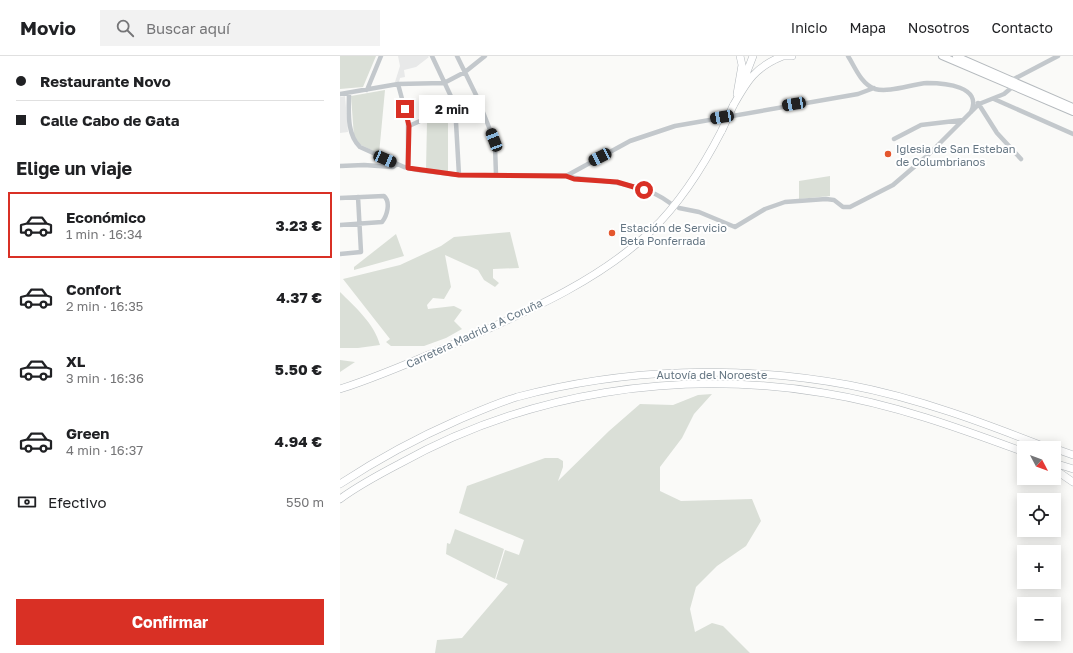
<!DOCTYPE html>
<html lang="es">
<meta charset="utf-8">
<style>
:root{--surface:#fff;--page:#f2f2f2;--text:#202124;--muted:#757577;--line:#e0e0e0;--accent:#d93025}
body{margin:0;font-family:"Golos Text",sans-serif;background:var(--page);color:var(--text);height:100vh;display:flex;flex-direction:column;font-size:15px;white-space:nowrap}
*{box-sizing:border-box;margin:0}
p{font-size:13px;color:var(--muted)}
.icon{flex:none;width:22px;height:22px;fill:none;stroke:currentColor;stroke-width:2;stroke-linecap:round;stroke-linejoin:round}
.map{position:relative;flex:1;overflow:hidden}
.panel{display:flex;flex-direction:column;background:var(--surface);width:340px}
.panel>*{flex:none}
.top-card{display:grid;align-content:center;height:88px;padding:0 16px;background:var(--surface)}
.needle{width:26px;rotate:131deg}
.controls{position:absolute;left:677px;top:385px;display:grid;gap:8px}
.controls a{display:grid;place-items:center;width:44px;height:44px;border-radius:0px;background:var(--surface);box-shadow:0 2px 10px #0003;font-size:20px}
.end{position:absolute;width:18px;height:18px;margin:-9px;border:5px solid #d93025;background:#fff;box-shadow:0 0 0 2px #fff}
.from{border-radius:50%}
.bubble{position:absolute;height:28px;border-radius:0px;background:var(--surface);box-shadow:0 2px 10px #0003;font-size:13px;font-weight:700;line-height:28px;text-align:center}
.car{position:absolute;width:12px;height:24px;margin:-12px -6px;border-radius:5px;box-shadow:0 0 3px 1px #0007;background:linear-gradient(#222 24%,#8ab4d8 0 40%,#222 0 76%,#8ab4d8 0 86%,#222 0)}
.top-card b{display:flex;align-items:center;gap:14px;height:38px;font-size:15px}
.top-card b+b{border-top:1px solid var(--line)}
.top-card i{width:10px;height:10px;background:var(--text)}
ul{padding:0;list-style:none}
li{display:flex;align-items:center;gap:12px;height:66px;margin:0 8px 6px;padding:0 8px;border:2px solid transparent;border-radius:0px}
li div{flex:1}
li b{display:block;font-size:15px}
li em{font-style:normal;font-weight:700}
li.current{border-color:var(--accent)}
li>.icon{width:36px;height:36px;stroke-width:1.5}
h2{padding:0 16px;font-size:18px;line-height:48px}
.pay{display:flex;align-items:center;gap:10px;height:44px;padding:0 16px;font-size:15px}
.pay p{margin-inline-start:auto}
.action{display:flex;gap:8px;margin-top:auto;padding:8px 16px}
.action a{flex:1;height:46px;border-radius:0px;background:var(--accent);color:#fff;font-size:16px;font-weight:700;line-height:46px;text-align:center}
header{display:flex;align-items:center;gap:24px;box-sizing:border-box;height:56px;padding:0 20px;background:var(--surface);border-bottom:1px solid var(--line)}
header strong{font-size:19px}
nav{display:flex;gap:22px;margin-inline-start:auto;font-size:14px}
.search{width:280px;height:36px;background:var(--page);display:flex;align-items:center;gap:10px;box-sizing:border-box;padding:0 14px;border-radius:0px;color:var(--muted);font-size:15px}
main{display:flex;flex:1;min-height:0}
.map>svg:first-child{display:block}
.built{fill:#e8e9e9}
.green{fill:#dadfd7}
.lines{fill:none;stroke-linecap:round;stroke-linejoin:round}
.major-casing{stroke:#b5babe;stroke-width:8}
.highway-casing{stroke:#b4b9bd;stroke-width:8}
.minor{stroke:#c3c8cc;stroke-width:4.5}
.major{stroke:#fff;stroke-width:6}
.highway{stroke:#fff;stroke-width:7}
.highway-bridge-casing{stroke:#b4b9bd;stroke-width:8;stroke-linecap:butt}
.highway-bridge{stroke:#fff;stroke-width:7}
.route{stroke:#d93025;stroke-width:5}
.poi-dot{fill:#e4572e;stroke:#fff;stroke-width:1.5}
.labels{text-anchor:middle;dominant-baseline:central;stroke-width:4;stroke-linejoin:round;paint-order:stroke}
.poi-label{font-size:11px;fill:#657683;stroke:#fff;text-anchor:start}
.street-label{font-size:11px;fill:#657683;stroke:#fff}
</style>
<header>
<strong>Movio</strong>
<div class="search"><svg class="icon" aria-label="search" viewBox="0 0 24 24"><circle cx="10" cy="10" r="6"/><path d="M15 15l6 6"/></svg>Buscar aquí</div>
<nav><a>Inicio</a><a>Mapa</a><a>Nosotros</a><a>Contacto</a></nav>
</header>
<main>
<section class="panel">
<div class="top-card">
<b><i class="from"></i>Restaurante Novo</b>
<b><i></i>Calle Cabo de Gata</b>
</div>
<h2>Elige un viaje</h2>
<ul>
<li class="current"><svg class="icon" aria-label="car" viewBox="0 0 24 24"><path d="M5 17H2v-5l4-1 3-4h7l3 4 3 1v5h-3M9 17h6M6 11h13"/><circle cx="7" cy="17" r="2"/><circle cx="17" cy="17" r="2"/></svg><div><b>Económico</b><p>1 min · 16:34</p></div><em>3.23 €</em></li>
<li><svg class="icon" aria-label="car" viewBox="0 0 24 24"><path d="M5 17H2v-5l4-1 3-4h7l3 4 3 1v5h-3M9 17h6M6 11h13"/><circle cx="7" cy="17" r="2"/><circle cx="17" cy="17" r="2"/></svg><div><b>Confort</b><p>2 min · 16:35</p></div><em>4.37 €</em></li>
<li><svg class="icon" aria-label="car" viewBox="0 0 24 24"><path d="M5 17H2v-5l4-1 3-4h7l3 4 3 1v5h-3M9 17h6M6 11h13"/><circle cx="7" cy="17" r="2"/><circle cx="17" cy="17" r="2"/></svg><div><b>XL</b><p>3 min · 16:36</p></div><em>5.50 €</em></li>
<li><svg class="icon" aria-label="car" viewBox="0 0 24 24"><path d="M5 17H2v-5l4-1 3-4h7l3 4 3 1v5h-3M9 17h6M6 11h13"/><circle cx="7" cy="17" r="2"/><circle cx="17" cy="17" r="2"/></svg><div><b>Green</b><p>4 min · 16:37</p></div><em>4.94 €</em></li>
</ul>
<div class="pay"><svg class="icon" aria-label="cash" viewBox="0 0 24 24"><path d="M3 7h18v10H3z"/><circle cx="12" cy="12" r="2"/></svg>Efectivo<p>550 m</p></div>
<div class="action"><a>Confirmar</a></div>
</section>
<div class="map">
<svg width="733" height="597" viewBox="0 0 733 597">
<rect width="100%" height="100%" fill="#fafaf8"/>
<path class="built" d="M58,0H88L89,1L76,11L64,14L65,21L60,22L59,26H55L60,10Z
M5,40L8,76L0,77V41Z"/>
<path class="green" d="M0,0H36L23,31L0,33Z
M45,34L39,98L21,89L14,81L11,40Z
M108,54V115L86,114L87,66Z
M490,120V140L459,143V125Z
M170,176L179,212L153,213V222L159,227L155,231L144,224L138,214L105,199L111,231L104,243L93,242L87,249L88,253L114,250L122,254L114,265L122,273L106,282L84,290H51L46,286L50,283L3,223L60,209L101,190L114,181Z
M56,178L64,200L14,214V211Z
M0,236C15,251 34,267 40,289L18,292H0Z
M0,304L15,306L0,316Z
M372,338L354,358L342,382L320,411V435L341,445L412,443L421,465L406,490L377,510L356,531L350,553L355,576L372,567L383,570L410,597H95L97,584L122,582L168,528L156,523L165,494L179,499L184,484L119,457L127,430L205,402H218L223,405V411L218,425L269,375L300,348L333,349L358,339Z
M115,473L164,493L155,523L106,498L107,487L110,488Z"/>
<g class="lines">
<defs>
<path id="major" d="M602,0L733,56
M616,0L733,51"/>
<path id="highway" d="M441,0H452
M403,26L413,0
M397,38L402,9L400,0
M393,50C407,25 415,11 443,0
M0,333C41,320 81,302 121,285C186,256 259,225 311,175C341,146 363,111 382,74
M705,389L733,399
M714,407L733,413
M714,413L733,426
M0,428C38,403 77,382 118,364C137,356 157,347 177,341C285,312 400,309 509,329C578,342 644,367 708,392
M0,443C19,429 38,419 59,408C188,336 338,313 484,337C553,348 619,372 684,396"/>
</defs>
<use href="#major" class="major-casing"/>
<use href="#highway" class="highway-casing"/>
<path class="minor" d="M92,0L115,49L119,119
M117,0L137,41L154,84L155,90L156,119
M508,0C515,11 521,28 535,33C549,37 572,28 587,27C604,27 643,30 631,56
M58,28L68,65V112
M27,34L41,0
M9,37C9,54 6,78 20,91L64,111L78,114L119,119L226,120C236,123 246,123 256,124C281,127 309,131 330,147
M0,38L58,28L104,27L125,16L145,0
M654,43L733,78
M638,47L657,77L681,103
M69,70L115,49
M554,83L581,69L623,64
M0,110L24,109L53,111L57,108
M226,120L290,85L335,70L518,38L534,32
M0,142L44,140C51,146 47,160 42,166L0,169
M339,152L359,156L395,171L425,153L445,146L486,143L494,144L503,151H510L553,129L588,99L639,48L664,38L670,33L674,23L718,0
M0,198L21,196L18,141"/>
<use href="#major" class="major"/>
<use href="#highway" class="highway"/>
<defs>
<path id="highway-bridge" d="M382,74L393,50"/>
</defs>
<use href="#highway-bridge" class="highway-bridge-casing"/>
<use href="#highway-bridge" class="highway-bridge"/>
</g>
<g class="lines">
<path class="route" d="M65,53L69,70L68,112L119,119L226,120L234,123L277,126L304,134"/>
</g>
<g class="poi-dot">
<circle cx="548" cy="98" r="4"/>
<circle cx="272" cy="177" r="4"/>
</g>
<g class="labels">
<g class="poi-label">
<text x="556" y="92">Iglesia de San Esteban<tspan x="556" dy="13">de Columbrianos</tspan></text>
<text x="280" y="171">Estación de Servicio<tspan x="280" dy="13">Beta Ponferrada</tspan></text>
</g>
<g class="street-label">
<text transform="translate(134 277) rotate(-25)">Carretera Madrid a A Coruña</text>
<text x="372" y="318">Autovía del Noroeste</text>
</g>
</g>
</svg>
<div class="controls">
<a><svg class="needle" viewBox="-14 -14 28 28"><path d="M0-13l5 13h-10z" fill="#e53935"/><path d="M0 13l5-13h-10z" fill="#757577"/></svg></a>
<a><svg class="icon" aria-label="locate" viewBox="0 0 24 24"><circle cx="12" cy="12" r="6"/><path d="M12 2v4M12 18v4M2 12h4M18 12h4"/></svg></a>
<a>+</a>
<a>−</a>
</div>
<i class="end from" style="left:304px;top:134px"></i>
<i class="end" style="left:65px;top:53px"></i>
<div class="bubble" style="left:79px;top:39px;width:66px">2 min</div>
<i class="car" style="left:454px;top:48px;rotate:260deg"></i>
<i class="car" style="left:382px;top:61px;rotate:260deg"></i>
<i class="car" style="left:154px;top:84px;rotate:339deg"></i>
<i class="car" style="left:260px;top:101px;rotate:243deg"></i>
<i class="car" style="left:45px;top:103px;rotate:113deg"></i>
</div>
</main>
